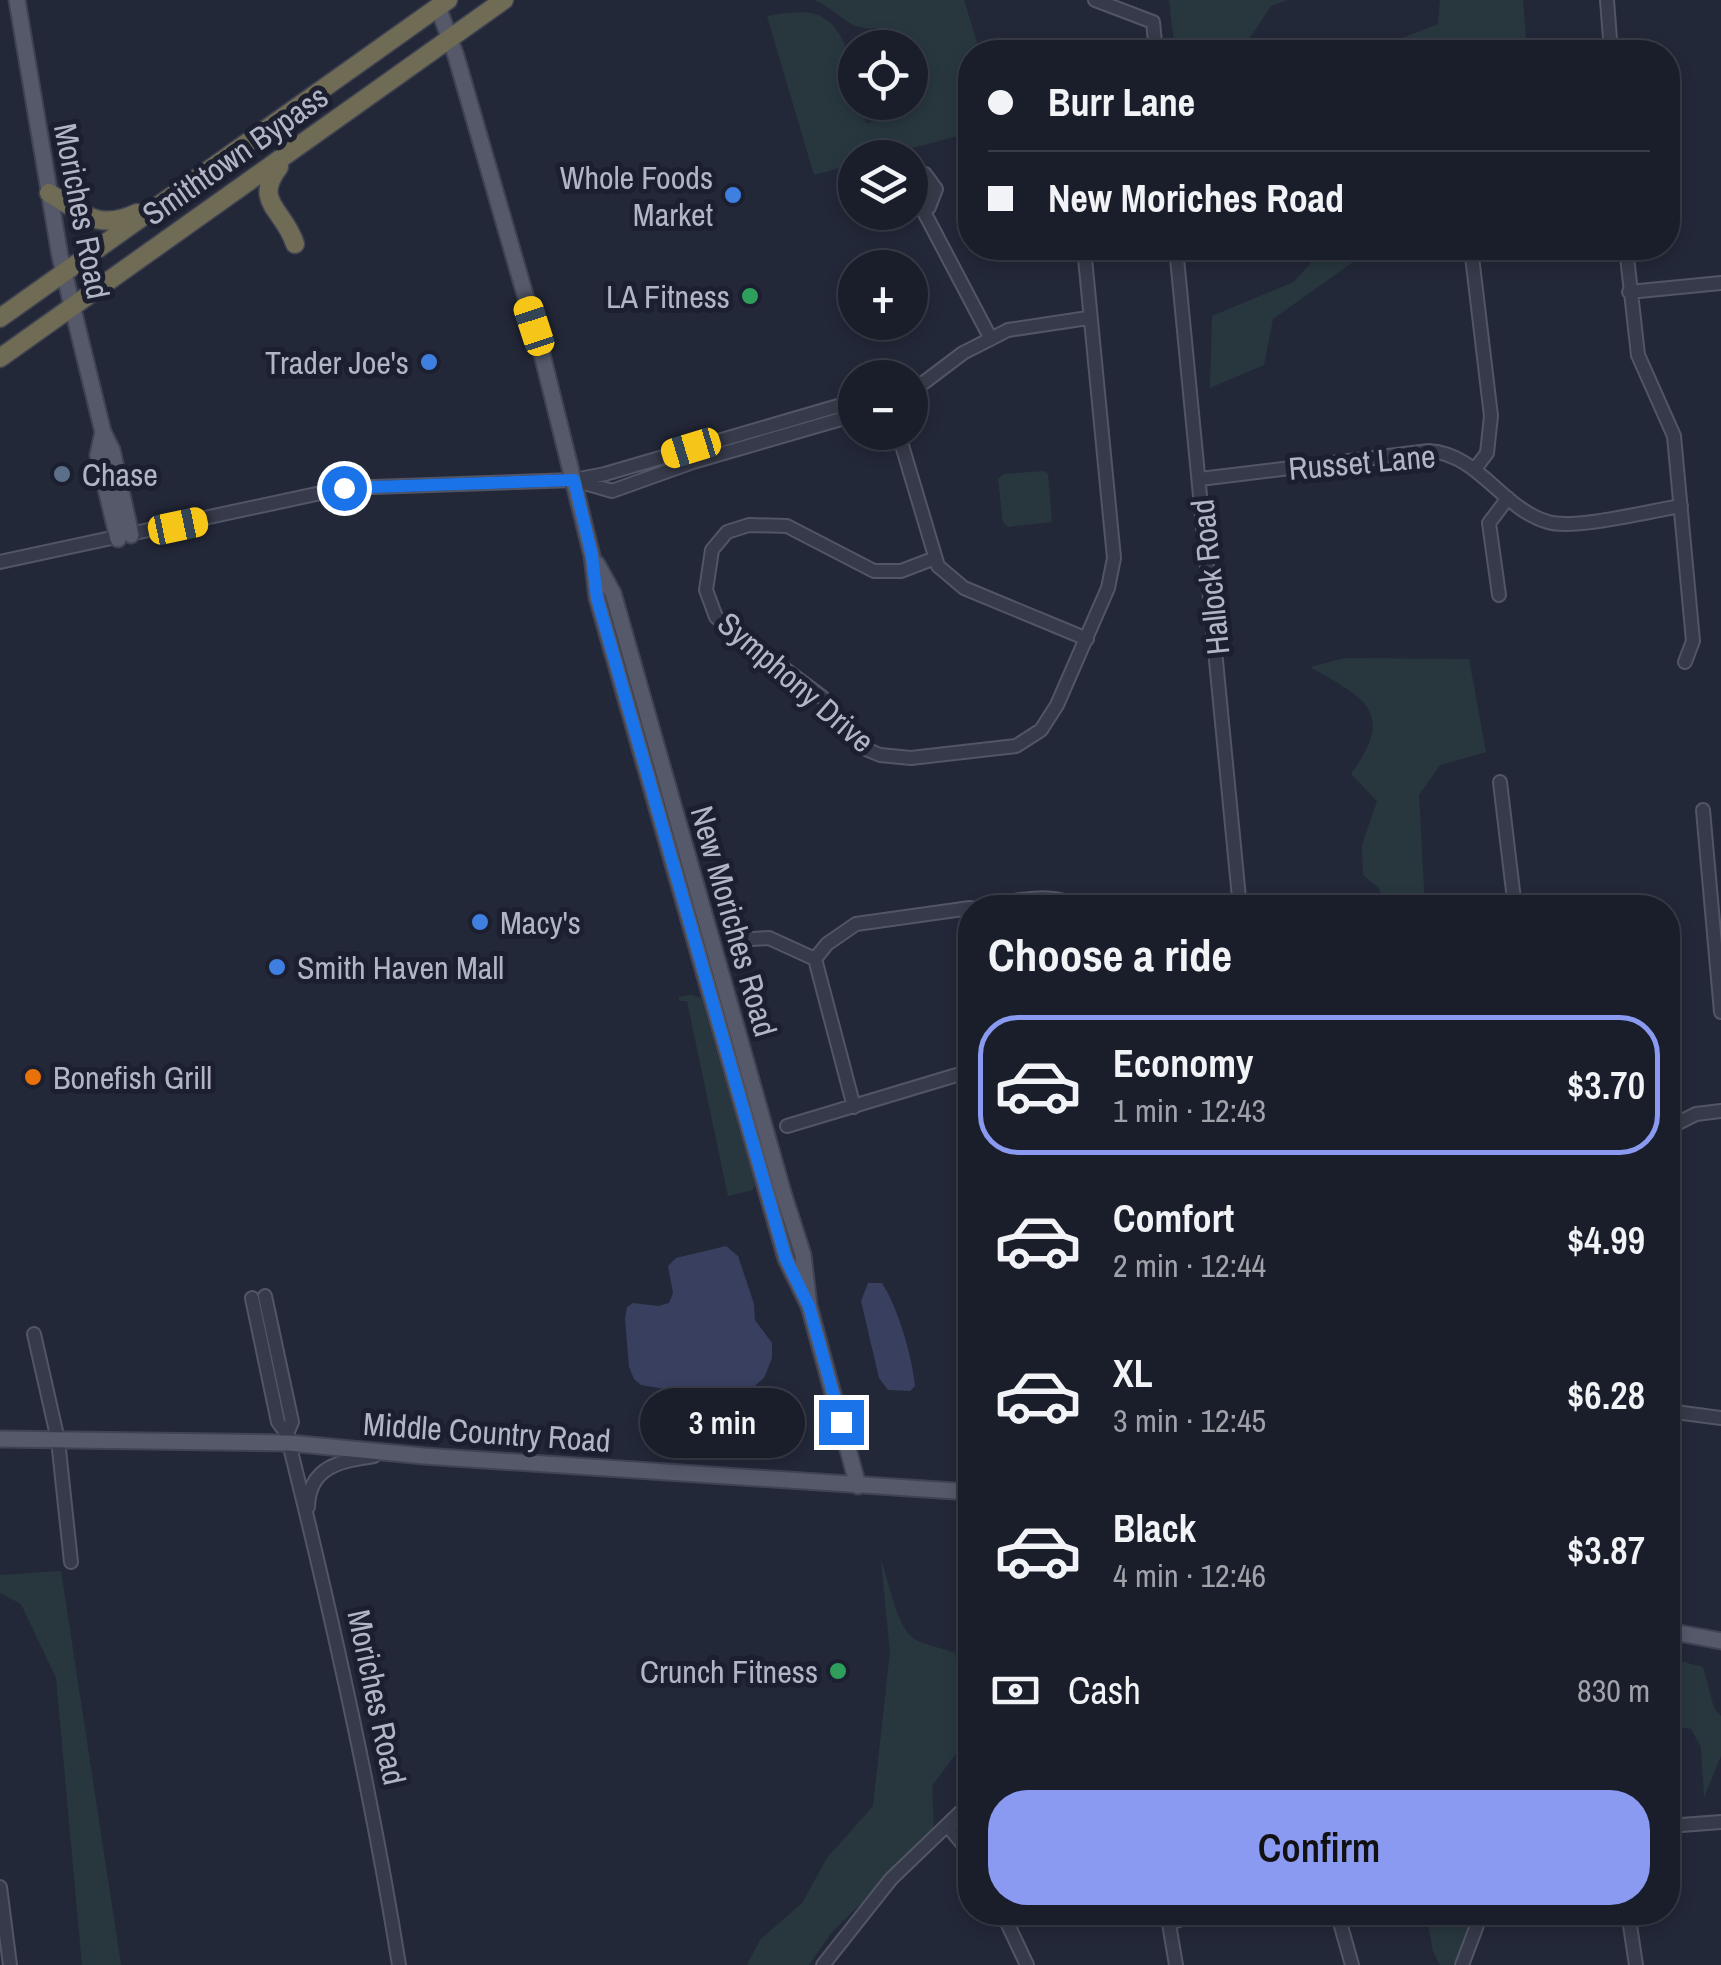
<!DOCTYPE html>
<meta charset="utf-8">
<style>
:root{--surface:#1a1e2b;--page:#272b37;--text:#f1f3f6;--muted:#9fa2a9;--line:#383c47;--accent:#8b9af1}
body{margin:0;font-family:"Archivo Narrow",sans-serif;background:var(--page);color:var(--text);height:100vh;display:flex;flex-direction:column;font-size:38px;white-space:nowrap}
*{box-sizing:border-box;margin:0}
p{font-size:32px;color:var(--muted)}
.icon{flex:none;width:55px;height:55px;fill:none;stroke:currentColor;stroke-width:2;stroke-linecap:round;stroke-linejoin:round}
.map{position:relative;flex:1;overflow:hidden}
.sheet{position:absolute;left:958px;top:895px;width:722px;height:1030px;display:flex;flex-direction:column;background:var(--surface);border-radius:40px;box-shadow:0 5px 15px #0003,0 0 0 2px var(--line)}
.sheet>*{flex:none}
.guide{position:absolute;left:958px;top:40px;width:722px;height:220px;border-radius:40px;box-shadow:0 5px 15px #0003,0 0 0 2px var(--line);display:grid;align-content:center;height:220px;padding:0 30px;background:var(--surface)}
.controls{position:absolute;left:838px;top:30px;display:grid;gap:20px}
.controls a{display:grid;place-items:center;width:90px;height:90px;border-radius:50%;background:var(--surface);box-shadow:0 5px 15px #0003,0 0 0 2px var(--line);font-size:50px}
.end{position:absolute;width:45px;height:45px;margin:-22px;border:12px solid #1a73e8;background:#fff;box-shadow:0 0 0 5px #fff}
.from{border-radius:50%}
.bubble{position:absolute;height:70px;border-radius:35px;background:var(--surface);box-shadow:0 5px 15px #0003,0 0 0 2px var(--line);font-size:32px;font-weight:600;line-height:70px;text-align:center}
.car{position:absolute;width:30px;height:60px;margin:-30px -15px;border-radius:12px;box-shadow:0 0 8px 2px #0007;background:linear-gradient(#f5c518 24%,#345 0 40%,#f5c518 0 76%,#345 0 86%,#f5c518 0)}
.guide b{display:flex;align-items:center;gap:35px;height:95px;font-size:38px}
.guide b+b{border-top:2px solid var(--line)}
.guide i{width:25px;height:25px;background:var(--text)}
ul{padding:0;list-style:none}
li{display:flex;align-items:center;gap:30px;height:140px;margin:0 20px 15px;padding:0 10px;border:5px solid transparent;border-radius:40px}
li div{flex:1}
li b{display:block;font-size:38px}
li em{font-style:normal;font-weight:600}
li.on{border-color:var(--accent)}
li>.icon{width:90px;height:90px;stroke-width:1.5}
h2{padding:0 30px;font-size:45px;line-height:120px}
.pay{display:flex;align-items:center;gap:25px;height:110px;padding:0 30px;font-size:38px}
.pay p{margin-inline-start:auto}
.action{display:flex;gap:20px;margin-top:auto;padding:20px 30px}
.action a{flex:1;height:115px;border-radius:40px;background:var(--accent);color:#111;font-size:40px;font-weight:600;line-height:115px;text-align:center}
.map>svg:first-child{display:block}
.green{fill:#28373e}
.water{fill:#383f5f}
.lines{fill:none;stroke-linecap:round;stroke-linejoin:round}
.minor-casing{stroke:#525565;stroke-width:16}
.major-casing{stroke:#404353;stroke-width:19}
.highway-casing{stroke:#3f4252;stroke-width:21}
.minor{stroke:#373a4a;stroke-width:12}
.major{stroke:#55596a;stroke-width:15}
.highway{stroke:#6f6b54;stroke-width:18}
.route{stroke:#1a73e8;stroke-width:12}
.shop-dot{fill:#3f7fe0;stroke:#1c1f2f;stroke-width:4}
.leisure-dot{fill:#2e9e5b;stroke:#1c1f2f;stroke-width:4}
.service-dot{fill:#5c6f8a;stroke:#1c1f2f;stroke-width:4}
.food-dot{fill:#e8710a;stroke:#1c1f2f;stroke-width:4}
.labels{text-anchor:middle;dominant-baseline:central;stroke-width:10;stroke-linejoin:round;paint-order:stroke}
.street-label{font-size:32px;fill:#b2b5c6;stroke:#1c1f2f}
.poi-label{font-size:32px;fill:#b2b5c6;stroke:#1c1f2f;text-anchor:end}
</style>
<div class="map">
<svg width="1721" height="1965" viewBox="0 0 1721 1965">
<rect width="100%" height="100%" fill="#232839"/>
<path class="green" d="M814,0H964L980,52H970V120L961,135L879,157L855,158V164L814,175L767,16C782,14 800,10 815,14C847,23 855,74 855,102L860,103L866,123L878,121L882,103H891L897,112L915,106L910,90V48L862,47L878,39L876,28C848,32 838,9 814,0Z
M1169,0H1288L1271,6L1243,48L1175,52Z
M1440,0H1523L1527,52H1336L1338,48L1379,47L1438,24Z
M1309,248H1360V257L1273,319L1264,365L1210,388L1212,316L1294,282L1313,260Z
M1044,471L1048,474L1052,522L1008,527L1003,522L998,479L1004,474Z
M1345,658L1469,659L1486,752L1440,765L1419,795L1425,907H1384L1379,888L1363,875L1362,845L1377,801L1351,774C1397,711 1364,698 1310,667Z
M691,995L701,998L755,1185L752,1190L728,1196L687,1001H679V997Z
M881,1560C889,1581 897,1631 916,1640C928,1646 943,1648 955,1653L965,1714L964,1743L932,1786L934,1832L832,1932L809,1965H747L760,1940L802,1903L827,1858L873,1806L890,1652Z
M61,1571L121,1965H82L56,1678L21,1604L0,1593V1575Z
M1668,1658L1703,1667L1714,1708L1721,1716V1756L1704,1797L1701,1747L1691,1729L1668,1725Z
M1426,1913H1473L1465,1945L1453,1965H1440L1433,1951Z"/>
<path class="water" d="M726,1246L738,1256L754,1304L755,1320L772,1343V1358L764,1378L751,1389L728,1394L682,1392L641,1385L634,1379L629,1367L625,1319L627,1307L633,1303L658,1306L669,1303L673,1293L668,1266L676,1258Z
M868,1283H882C898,1308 912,1355 915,1386L910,1391L888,1390L879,1378L861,1301Z"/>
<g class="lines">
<defs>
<path id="minor" d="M1095,0L1153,22L1156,52
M1607,0L1611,52
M910,174H925L936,189L929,207L910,210
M923,210L991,339
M1176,248L1240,908
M1471,248L1491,416L1487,453L1475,469
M1626,248L1638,355L1674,436L1693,641L1685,662
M1629,292L1721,283
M910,393L963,353L1008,330L1088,318
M898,432L938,566L964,588L1087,639
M1200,479L1429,451C1479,454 1502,509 1548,522C1575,530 1650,511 1681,506
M581,482L612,491L693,462L855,415
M935,558L901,571H874L787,526L749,525L727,532L712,550L706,590L716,617L822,697L861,747L880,755L911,758L1016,746L1041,730L1057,705L1108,588L1114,558L1084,248
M0,562L344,488L574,480L605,474L855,401
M1499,595L1489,523L1508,498
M1500,782L1515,908
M1703,810L1721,1012
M976,908C1006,903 1052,889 1079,908
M737,940L769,938L815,959L827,944L856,924L970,908
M815,959L854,1107
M787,1126L970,1071
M1668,1128L1696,1114L1721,1111
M265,1296L292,1422L287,1434L289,1443C332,1616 371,1789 399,1965
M252,1298L278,1422L287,1434
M34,1334L58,1440L71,1562
M1668,1411L1721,1418
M308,1507C309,1466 341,1461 374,1456
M947,1825L970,1853
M1668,1826L1721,1822
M0,1887L10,1965
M1002,1912L1027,1965
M1167,1912L1176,1965
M1337,1912L1352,1965
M1628,1912L1636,1965
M1170,1923L1204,1912
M823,1965L891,1879L970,1803
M1462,1965L1482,1912"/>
<path id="major" d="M17,0L60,256L103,432L112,450L131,535
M438,7L456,56L541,350L592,556L597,598L786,1259L809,1306
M103,432L98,455L118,539
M597,564L613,593L784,1196L803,1255L809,1306L858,1486
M0,1439L289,1443L424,1456L970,1492
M1668,1631L1721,1641"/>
<path id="highway" d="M279,167C252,202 284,209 295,244
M49,193C82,212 97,232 137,213
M0,318L448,0
M0,358L504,0"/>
</defs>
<use href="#minor" class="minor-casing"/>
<use href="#major" class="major-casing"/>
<use href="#highway" class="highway-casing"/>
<use href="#minor" class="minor"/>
<use href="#major" class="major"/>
<use href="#highway" class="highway"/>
</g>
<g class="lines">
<path class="route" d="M344,488L574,480L592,556L597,598L786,1259L809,1306L841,1422"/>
</g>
<g class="shop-dot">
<circle cx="733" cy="195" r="10"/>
<circle cx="429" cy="362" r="10"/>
<circle cx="480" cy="922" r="10"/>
<circle cx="277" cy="967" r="10"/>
</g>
<g class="leisure-dot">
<circle cx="750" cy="296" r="10"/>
<circle cx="838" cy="1671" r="10"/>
</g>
<circle class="service-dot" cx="62" cy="474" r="10"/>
<circle class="food-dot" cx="33" cy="1077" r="10"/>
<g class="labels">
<g class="street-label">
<text transform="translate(235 155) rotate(-35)">Smithtown Bypass</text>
<text transform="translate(82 211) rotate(79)">Moriches Road</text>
<text transform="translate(1362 462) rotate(-5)">Russet Lane</text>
<text transform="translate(1210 577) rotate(-96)">Hallock Road</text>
<text transform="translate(796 682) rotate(41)">Symphony Drive</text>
<text transform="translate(734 921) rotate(74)">New Moriches Road</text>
<text transform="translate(487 1432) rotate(4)">Middle Country Road</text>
<text transform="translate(377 1697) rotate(78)">Moriches Road</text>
</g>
<g class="poi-label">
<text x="713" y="177">Whole Foods<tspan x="713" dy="37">Market</tspan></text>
<text x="730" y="296">LA Fitness</text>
<text x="409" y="362">Trader Joe's</text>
<text x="82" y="474" text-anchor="start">Chase</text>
<text x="500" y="922" text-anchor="start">Macy's</text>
<text x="297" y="967" text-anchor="start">Smith Haven Mall</text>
<text x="53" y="1077" text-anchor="start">Bonefish Grill</text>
<text x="818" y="1671">Crunch Fitness</text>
</g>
</g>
</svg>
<div class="controls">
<a><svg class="icon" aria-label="locate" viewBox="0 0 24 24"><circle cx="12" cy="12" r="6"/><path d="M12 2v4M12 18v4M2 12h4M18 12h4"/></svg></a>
<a><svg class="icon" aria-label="layers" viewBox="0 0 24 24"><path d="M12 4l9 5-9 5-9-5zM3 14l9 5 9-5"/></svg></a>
<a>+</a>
<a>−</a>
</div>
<i class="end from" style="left:344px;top:488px"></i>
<i class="end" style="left:841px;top:1422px"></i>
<div class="bubble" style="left:640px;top:1388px;width:165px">3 min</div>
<i class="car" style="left:534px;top:326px;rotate:342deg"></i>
<i class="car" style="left:691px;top:448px;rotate:253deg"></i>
<i class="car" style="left:178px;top:526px;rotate:78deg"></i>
<div class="guide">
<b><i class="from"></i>Burr Lane</b>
<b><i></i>New Moriches Road</b>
</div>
<section class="sheet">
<h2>Choose a ride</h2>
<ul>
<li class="on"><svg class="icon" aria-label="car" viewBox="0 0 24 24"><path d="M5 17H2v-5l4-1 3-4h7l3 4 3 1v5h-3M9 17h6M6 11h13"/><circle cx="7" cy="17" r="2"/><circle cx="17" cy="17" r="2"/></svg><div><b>Economy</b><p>1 min · 12:43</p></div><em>$3.70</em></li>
<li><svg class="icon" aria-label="car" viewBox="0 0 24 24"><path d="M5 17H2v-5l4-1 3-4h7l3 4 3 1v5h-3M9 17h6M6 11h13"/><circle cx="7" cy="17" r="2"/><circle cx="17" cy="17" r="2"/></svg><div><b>Comfort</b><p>2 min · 12:44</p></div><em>$4.99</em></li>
<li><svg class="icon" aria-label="car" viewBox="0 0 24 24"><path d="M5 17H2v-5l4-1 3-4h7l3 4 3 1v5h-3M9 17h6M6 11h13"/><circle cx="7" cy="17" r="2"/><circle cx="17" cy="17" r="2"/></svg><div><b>XL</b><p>3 min · 12:45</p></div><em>$6.28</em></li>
<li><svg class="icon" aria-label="car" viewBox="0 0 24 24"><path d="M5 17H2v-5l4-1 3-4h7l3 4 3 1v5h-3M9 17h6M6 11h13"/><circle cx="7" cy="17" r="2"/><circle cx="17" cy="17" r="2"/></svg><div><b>Black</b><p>4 min · 12:46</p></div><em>$3.87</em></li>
</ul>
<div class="pay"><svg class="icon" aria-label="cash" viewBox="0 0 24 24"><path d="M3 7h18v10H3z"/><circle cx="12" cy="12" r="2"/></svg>Cash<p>830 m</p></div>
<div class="action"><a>Confirm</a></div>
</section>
</div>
